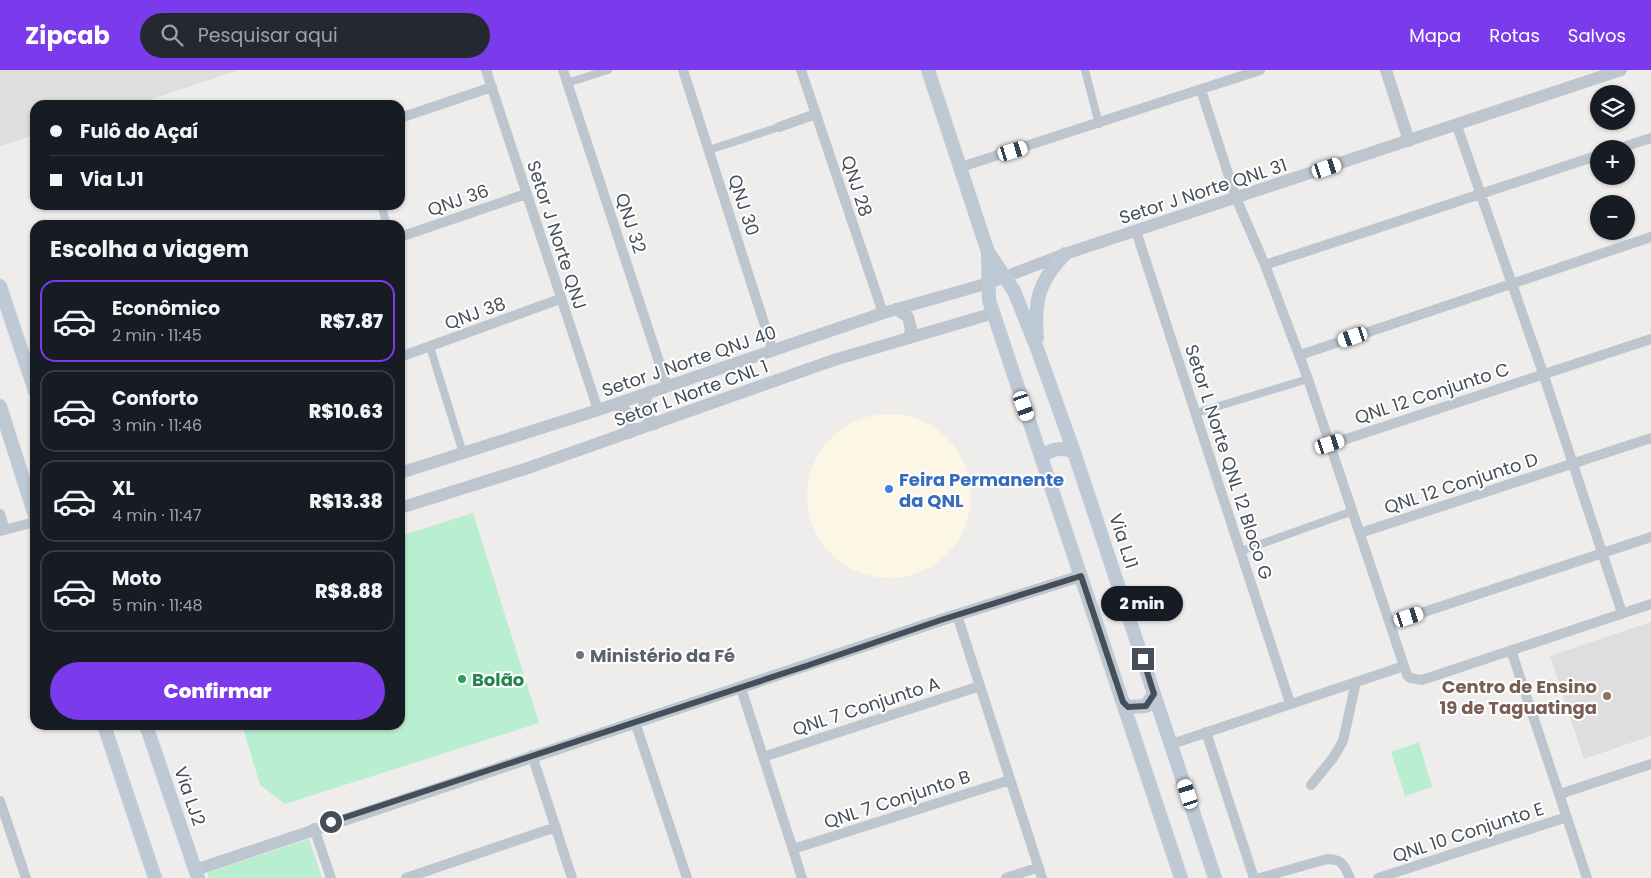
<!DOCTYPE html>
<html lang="pt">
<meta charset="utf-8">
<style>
:root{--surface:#171b24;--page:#242831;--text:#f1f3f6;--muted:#9ea1a6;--line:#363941;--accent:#7c3aed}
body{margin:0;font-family:Poppins,sans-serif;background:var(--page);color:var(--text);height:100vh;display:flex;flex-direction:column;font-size:19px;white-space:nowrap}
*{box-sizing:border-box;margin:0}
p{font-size:16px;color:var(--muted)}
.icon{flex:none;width:28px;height:28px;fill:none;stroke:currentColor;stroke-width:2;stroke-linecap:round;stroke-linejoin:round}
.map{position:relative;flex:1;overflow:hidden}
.drawer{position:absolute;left:30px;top:150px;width:375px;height:510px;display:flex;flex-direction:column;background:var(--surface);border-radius:15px;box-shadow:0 1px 4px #0004}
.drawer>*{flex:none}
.top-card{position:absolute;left:30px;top:30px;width:375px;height:110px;border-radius:15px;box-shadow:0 1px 4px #0004;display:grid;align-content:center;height:110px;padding:0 20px;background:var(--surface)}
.buttons{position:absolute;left:1590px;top:15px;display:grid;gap:10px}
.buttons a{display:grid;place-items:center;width:45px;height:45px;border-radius:50%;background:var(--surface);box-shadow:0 1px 4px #0004;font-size:25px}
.end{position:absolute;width:22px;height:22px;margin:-11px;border:6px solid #454f5a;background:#fff;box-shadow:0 0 0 2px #fff}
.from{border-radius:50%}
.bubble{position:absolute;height:35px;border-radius:18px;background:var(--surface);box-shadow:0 1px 4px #0004;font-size:16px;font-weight:800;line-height:35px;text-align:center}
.car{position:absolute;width:15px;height:30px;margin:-15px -8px;border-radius:6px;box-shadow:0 0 4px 1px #0007;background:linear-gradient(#fff 24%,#345 0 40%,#fff 0 76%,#345 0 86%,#fff 0)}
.top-card b{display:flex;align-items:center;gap:18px;height:48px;font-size:19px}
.top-card b+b{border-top:1px solid var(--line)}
.top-card i{width:12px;height:12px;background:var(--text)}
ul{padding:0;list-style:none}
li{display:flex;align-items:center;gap:15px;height:82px;margin:0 10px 8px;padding:0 10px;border:2px solid var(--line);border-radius:15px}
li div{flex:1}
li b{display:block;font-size:19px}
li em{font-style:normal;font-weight:800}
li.selected{border-color:var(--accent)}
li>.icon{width:45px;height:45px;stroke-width:1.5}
h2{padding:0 20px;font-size:22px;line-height:60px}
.primary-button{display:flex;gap:10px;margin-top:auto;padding:10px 20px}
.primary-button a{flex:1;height:58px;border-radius:30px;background:var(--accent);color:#fff;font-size:20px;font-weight:800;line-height:58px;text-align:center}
header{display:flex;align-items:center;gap:30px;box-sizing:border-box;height:70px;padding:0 25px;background:var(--accent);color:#fff}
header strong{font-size:24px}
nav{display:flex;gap:28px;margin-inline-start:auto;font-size:18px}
.search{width:350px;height:45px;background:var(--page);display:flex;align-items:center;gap:12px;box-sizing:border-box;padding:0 18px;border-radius:28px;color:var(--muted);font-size:19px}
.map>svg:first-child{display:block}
.commercial{fill:#fcf6e4}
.education{fill:#e0ddde}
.green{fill:#b9efd0}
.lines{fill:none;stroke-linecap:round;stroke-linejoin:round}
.pedestrian{stroke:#bdc6cf;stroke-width:8}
.minor{stroke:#bdc6cf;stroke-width:10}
.tertiary{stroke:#bdc6cf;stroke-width:12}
.secondary{stroke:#bec9d6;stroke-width:14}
.route{stroke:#454f5a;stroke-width:6}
.shop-dot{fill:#3f7fe0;stroke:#fff;stroke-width:2}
.worship-dot{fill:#6b7280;stroke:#fff;stroke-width:2}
.leisure-dot{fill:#2e9e5b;stroke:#fff;stroke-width:2}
.education-dot{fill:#8d6e63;stroke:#fff;stroke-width:2}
.labels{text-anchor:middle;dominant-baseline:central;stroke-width:4;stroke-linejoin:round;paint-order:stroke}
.street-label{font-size:18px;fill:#454f5a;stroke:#fff}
.shop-label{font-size:18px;font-weight:bold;fill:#366cbe;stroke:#fff;text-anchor:start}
.worship-label{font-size:18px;font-weight:bold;fill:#5b616d;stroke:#fff;text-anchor:start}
.leisure-label{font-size:18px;font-weight:bold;fill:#27864d;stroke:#fff;text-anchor:start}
.education-label{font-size:18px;font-weight:bold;fill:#785e54;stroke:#fff;text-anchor:end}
</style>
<header>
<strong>Zipcab</strong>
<div class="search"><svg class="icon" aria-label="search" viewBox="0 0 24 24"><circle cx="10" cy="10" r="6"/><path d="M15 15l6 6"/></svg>Pesquisar aqui</div>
<nav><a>Mapa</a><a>Rotas</a><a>Salvos</a></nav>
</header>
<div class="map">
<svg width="1651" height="808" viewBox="0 0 1651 808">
<rect width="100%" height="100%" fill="#efecec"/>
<path class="commercial" d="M807 426a82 82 0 1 1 164 0a82 82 0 1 1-164 0Z"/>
<path class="education" d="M0,0H239L134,35H35V65L0,76Z
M1651,552V666L1584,689L1550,586Z"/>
<path class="green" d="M473,443L539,653L285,734L260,715L242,655H400V466Z
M1419,672L1432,717L1405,726L1391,682Z
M309,769L322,808H209L207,803Z"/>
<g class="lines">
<path class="pedestrian" d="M1085,0L1099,54
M567,13L608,0
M709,80L779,57
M381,135L387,155
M430,277L463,383
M1196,343L1308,309
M1241,481L1353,441"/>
<path class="minor" d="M486,0L598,340
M563,0L667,316
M683,0L773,281
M801,0L883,243
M1201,20L1236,128L1265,195L1308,309L1407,605L1410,608L1422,610L1651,534
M400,48L492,17
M1457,56L1543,303L1622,543
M779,57L816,44
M1617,79L1651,68
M961,97L1260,0
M1136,161L1290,633
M400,167L526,124
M1265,195L1599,85
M1300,285L1651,167
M400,287L560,229
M1331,374L1651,269
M0,444L5,460
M0,461L35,452
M1360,463L1651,368
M957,545L1042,808
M1391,553L1651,467
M1511,580L1587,808
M741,618L802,808
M635,652L687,808
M1206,662L1254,808
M1172,674L1404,596
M532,685L572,808
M763,687L980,616
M1311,715L1333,688L1343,671L1356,612
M1560,724L1651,694
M0,731L26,808
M314,758L331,808
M793,779L1010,710
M406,808L556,757
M1006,808L1039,797
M1260,808L1327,789C1342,789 1344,795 1350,808
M1378,808L1567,747"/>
<path class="tertiary" d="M1386,0L1409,71
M896,239L908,247L911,259L909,267
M649,322C641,335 643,346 655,354
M616,334C629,341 631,348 629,363
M400,403L598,340L883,243L989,213L1065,184L1621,0
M400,438L528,398L834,290L994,243
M195,800L941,550L1081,506"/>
<path class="secondary" d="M928,0L988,182L989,230L1181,808
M988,182L1014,221L1038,281L1074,382L1215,808
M0,216L35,321
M1037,268C1034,231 1038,212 1065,184
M0,336L35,446
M1043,392V385C1054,378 1063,377 1074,382
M1123,632L1128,637L1146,636L1154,624
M104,655L155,808
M146,655L198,808"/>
</g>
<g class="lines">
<path class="route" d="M331,752L806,596L941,550L1081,506L1123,632L1128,637L1146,636L1154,624L1143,589"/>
</g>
<circle class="shop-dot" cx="889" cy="419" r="5"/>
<circle class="worship-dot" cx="580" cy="585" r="5"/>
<circle class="leisure-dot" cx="462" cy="609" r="5"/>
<circle class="education-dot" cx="1607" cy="626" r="5"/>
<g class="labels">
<g class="street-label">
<text transform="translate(857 116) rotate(72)">QNJ 28</text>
<text transform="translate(1203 121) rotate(-18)">Setor J Norte QNL 31</text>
<text transform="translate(458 130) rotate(-19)">QNJ 36</text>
<text transform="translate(744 135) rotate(72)">QNJ 30</text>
<text transform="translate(631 153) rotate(72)">QNJ 32</text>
<text transform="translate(557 165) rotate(72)">Setor J Norte QNJ</text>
<text transform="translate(475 243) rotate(-20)">QNJ 38</text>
<text transform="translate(689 291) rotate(-19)">Setor J Norte QNJ 40</text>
<text transform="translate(691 323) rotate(-20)">Setor L Norte CNL 1</text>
<text transform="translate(1432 323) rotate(-18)">QNL 12 Conjunto C</text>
<text transform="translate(1229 392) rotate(72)">Setor L Norte QNL 12 Bloco G</text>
<text transform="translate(1461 413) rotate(-18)">QNL 12 Conjunto D</text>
<text transform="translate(1124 471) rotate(72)">Via LJ1</text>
<text transform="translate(866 636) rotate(-18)">QNL 7 Conjunto A</text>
<text transform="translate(190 726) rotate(71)">Via LJ2</text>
<text transform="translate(897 729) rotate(-18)">QNL 7 Conjunto B</text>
<text transform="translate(1468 762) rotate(-18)">QNL 10 Conjunto E</text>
</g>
<g class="shop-label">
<text x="899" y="409">Feira Permanente<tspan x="899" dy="21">da QNL</tspan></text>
</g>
<g class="worship-label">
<text x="590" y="585">Ministério da Fé</text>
</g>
<g class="leisure-label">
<text x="472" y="609">Bolão</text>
</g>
<g class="education-label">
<text x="1597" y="616">Centro de Ensino<tspan x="1597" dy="21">19 de Taguatinga</tspan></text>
</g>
</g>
</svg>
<div class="buttons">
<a><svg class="icon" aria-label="layers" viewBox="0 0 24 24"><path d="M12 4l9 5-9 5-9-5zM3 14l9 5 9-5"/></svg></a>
<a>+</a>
<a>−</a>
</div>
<i class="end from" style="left:331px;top:752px"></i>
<i class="end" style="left:1143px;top:589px"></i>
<div class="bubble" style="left:1101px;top:516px;width:82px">2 min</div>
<i class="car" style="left:1013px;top:81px;rotate:73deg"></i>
<i class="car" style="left:1327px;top:98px;rotate:72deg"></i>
<i class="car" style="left:1353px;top:267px;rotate:251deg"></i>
<i class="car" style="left:1024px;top:336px;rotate:161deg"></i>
<i class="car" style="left:1330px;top:374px;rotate:72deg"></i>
<i class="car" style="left:1409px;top:547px;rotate:72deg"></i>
<i class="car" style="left:1188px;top:724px;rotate:342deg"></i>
<div class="top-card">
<b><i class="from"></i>Fulô do Açaí</b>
<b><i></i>Via LJ1</b>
</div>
<section class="drawer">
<h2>Escolha a viagem</h2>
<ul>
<li class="selected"><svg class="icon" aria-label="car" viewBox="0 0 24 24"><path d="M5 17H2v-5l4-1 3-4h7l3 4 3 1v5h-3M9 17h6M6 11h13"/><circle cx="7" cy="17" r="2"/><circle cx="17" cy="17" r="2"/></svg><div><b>Econômico</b><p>2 min · 11:45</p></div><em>R$7.87</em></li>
<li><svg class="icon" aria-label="car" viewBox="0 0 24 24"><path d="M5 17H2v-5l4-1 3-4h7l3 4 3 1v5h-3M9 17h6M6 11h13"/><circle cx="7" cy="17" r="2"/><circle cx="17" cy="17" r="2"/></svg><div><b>Conforto</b><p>3 min · 11:46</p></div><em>R$10.63</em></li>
<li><svg class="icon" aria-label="car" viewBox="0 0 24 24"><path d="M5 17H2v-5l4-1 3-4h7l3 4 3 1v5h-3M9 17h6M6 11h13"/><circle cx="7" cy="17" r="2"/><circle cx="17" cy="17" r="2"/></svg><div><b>XL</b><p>4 min · 11:47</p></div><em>R$13.38</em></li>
<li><svg class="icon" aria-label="car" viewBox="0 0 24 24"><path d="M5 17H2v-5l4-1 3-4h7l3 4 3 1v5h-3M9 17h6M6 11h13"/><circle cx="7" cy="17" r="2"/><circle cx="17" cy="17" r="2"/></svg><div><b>Moto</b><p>5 min · 11:48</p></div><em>R$8.88</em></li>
</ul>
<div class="primary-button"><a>Confirmar</a></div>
</section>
</div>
